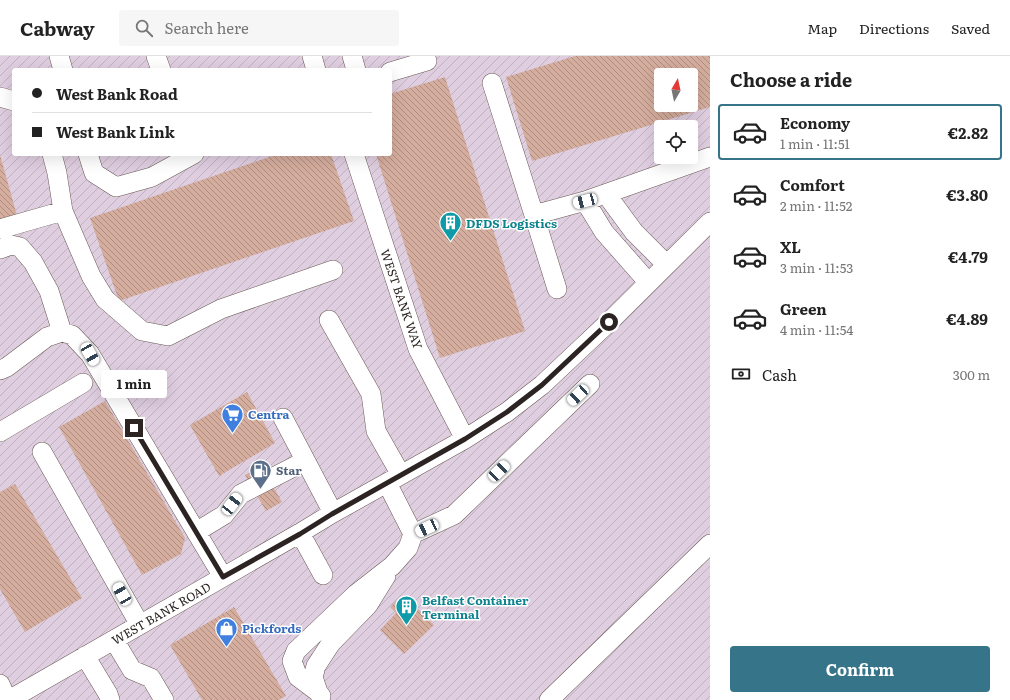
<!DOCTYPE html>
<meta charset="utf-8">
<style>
:root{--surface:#fff;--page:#f6f6f6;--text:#222;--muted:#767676;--line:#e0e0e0;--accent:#357489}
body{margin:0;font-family:Literata,serif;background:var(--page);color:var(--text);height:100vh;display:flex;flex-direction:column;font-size:15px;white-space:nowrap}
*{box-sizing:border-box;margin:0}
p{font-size:13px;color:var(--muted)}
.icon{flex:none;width:22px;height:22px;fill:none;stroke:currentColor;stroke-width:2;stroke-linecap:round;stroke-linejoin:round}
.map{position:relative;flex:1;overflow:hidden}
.panel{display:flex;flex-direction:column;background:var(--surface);width:300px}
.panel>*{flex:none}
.banner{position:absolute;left:12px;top:12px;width:380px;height:88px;border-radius:4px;box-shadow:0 4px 16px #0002;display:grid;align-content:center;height:88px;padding:0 20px;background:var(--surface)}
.needle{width:26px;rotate:9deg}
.controls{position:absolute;left:654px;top:12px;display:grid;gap:8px}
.controls a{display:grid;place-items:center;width:44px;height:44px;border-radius:4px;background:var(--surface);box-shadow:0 4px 16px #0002;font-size:20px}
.end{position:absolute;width:18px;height:18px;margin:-9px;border:5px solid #2b2422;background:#fff;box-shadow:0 0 0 2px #fff}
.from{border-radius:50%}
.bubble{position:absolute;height:28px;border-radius:4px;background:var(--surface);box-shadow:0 4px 16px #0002;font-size:13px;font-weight:700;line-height:28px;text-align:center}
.car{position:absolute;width:12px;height:24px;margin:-12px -6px;border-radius:5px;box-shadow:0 0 3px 1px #0007;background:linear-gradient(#fff 24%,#345 0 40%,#fff 0 76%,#345 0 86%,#fff 0)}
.banner b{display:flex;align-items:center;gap:14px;height:38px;font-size:15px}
.banner b+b{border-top:1px solid var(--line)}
.banner i{width:10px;height:10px;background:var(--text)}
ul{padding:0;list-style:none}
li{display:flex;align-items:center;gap:12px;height:56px;margin:0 8px 6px;padding:0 12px;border:2px solid transparent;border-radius:4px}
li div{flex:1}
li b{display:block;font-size:15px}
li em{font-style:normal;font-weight:700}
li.on{border-color:var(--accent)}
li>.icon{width:36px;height:36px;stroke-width:1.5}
h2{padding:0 20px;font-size:18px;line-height:48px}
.pay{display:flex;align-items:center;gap:10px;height:44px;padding:0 20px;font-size:15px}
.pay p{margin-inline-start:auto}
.button{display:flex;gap:8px;margin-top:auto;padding:8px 20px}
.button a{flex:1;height:46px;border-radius:4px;background:var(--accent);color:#fff;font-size:16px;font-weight:700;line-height:46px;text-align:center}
header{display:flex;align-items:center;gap:24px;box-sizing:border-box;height:56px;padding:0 20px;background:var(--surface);border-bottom:1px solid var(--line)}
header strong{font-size:19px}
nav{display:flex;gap:22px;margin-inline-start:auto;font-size:14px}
.search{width:280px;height:36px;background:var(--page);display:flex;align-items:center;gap:10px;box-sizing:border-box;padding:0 14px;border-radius:4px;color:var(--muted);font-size:15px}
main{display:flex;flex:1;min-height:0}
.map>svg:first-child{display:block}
.industrial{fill:url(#industrial-furrows);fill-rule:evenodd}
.building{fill:url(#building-back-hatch);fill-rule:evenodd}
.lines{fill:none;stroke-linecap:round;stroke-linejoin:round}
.minor-casing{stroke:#695953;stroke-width:20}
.minor{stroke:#fff;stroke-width:19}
.route{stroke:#2b2422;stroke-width:5}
.labels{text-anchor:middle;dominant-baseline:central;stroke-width:3;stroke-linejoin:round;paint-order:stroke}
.culture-label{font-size:12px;font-weight:bold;fill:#0d838f;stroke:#fff;text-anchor:start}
.street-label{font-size:12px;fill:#2b2422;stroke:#fff}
.shop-label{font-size:12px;font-weight:bold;fill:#366cbe;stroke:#fff;text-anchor:start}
.service-label{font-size:12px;font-weight:bold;fill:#4e5e75;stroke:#fff;text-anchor:start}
</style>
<header>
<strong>Cabway</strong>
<div class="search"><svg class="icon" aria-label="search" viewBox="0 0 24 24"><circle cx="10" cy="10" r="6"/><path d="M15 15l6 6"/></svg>Search here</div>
<nav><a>Map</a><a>Directions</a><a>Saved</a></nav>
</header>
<main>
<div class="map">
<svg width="710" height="644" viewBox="0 0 710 644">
<defs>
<pattern id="industrial-furrows" width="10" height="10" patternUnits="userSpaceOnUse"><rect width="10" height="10" fill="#dfcee0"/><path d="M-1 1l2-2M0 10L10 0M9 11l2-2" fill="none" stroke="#c0b1c0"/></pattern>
<pattern id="building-back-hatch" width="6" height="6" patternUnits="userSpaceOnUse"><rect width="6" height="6" fill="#d5ad9e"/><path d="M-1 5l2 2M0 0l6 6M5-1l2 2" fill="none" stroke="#ad8d80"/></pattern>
</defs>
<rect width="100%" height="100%" fill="#ecdad3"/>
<path class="industrial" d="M0,0H710V644H0ZM14,14H390V98H14ZM661,19H691V49H661ZM661,71H691V101H661Z"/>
<path class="building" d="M575,0H710V51L532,105L506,21ZM661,19H691V49H661Z
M445,21L525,275L440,302L376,98H390V38Z
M278,98H331L354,165L119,245L90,162Z
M0,99L18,163L0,168Z
M247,336L275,387L219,420L190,369Z
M105,345L185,482L181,498L142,519L59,371Z
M261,410L282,446L266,455L245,419Z
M15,428L82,542L25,576L0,533V436Z
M409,544L434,569L404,598L380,574L396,557L390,551L396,545L402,552Z
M234,551L286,640L279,644H202L170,589Z"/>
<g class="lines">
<defs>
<path id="minor" d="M59,0L63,14
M156,0L161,14
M312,0L316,14
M352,0L356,14
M390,16L427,5L425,0
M492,27L534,159L557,233
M0,41L14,45
M52,98L57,117L63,155L91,220L105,243L142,275L168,280L221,253L333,214
M88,98L94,117L116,131L152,121L194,98
M354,98L418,293L465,383
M606,138L634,176L666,208
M585,145L604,176L648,226
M534,159L585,145L710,101
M0,173L63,155
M0,193L11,189L20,191L33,206L49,235L62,276
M329,264L371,338L376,375L401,419
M0,314L7,311L47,281L62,276L72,279L90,298L223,521
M283,362L333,457
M0,376L83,327
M42,396L140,569
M196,476L224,459L241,438L305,405
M300,477L323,519
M413,478L454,459L590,328
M114,584L132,614L151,622L164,644
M85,600L108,638L110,644
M0,628L7,644
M318,636L298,621L292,605L296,595L356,538L392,510L408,492L413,478L387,427
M321,640L318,636L313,621L316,610L331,587L368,549L386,520
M9,644L300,477L333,457L465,383L507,356L542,329L609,266L710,166
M549,644L710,488"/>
</defs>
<use href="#minor" class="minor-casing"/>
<use href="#minor" class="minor"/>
</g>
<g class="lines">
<path class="route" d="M134,372L223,521L300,478L332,458L465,383L507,356L542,329L609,266"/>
</g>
<defs>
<symbol id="building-pin" viewBox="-11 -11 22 30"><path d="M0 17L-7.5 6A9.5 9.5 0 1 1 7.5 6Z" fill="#0f9aa8" stroke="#fff"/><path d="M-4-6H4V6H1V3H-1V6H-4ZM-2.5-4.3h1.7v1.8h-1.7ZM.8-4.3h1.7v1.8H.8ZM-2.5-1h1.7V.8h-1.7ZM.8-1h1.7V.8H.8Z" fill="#fff"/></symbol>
<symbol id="supermarket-pin" viewBox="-11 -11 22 30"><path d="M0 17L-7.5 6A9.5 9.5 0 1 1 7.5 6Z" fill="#3f7fe0" stroke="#fff"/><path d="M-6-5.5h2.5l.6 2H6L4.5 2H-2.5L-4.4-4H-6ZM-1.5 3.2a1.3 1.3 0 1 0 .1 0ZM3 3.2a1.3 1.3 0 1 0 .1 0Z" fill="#fff"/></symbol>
<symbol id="fuel-pin" viewBox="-11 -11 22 30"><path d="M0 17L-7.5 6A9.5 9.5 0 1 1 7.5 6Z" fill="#5c6f8a" stroke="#fff"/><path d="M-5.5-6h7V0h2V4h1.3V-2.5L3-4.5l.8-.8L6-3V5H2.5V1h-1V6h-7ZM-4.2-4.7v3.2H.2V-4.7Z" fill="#fff"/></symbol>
<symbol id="shop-pin" viewBox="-11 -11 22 30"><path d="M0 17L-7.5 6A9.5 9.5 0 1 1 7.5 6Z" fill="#3f7fe0" stroke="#fff"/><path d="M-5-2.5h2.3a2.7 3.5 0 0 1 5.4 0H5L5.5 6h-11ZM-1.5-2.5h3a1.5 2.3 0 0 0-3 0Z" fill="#fff"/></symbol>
</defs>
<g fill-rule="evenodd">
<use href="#building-pin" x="438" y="154" width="25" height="34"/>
<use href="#supermarket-pin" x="220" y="346" width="25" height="34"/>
<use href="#fuel-pin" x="248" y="402" width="25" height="34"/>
<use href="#building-pin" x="394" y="538" width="25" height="34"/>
<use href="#shop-pin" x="214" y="560" width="25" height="34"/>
</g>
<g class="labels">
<g class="culture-label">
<text x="466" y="167">DFDS Logistics</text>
<text x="422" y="544">Belfast Container<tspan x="422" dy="14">Terminal</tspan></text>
</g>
<g class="street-label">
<text transform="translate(402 243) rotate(71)">WEST BANK WAY</text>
<text transform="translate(161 557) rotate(-30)">WEST BANK ROAD</text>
</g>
<g class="shop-label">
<text x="248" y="358">Centra</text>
<text x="242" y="572">Pickfords</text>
</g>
<g class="service-label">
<text x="276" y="414">Star</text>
</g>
</g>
</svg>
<div class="controls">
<a><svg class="needle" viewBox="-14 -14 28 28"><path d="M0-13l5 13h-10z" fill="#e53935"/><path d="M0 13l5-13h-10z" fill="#767676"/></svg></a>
<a><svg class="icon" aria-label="locate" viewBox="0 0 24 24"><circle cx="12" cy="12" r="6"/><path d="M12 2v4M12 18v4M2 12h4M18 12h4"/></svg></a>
</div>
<i class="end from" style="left:609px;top:266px"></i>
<i class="end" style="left:134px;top:372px"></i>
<div class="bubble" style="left:101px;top:314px;width:66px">1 min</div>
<i class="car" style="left:585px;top:145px;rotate:255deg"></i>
<i class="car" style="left:90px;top:298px;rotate:150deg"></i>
<i class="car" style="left:578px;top:339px;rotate:227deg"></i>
<i class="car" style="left:499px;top:415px;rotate:46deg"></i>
<i class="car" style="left:232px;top:448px;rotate:38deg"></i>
<i class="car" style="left:427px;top:472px;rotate:245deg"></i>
<i class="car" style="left:122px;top:538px;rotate:330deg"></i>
<div class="banner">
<b><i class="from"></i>West Bank Road</b>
<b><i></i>West Bank Link</b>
</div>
</div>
<section class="panel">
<h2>Choose a ride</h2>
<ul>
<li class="on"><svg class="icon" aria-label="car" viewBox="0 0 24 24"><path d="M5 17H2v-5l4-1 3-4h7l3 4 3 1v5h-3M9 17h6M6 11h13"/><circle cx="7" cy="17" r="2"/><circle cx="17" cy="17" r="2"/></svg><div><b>Economy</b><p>1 min · 11:51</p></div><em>€2.82</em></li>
<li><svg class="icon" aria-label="car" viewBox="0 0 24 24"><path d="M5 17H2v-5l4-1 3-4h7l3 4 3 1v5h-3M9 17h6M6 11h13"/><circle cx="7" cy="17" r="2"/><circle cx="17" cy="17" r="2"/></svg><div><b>Comfort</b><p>2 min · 11:52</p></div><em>€3.80</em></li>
<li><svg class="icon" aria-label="car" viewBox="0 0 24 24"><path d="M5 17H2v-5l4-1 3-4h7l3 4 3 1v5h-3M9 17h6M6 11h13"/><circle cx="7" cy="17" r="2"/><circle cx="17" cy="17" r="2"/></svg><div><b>XL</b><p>3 min · 11:53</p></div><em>€4.79</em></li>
<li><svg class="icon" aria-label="car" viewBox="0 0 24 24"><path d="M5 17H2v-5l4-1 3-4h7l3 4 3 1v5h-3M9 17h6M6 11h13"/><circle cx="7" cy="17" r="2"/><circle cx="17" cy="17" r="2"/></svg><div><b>Green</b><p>4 min · 11:54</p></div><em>€4.89</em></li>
</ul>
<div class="pay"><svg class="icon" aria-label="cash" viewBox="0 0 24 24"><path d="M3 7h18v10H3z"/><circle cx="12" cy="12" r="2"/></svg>Cash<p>300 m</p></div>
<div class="button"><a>Confirm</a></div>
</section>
</main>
